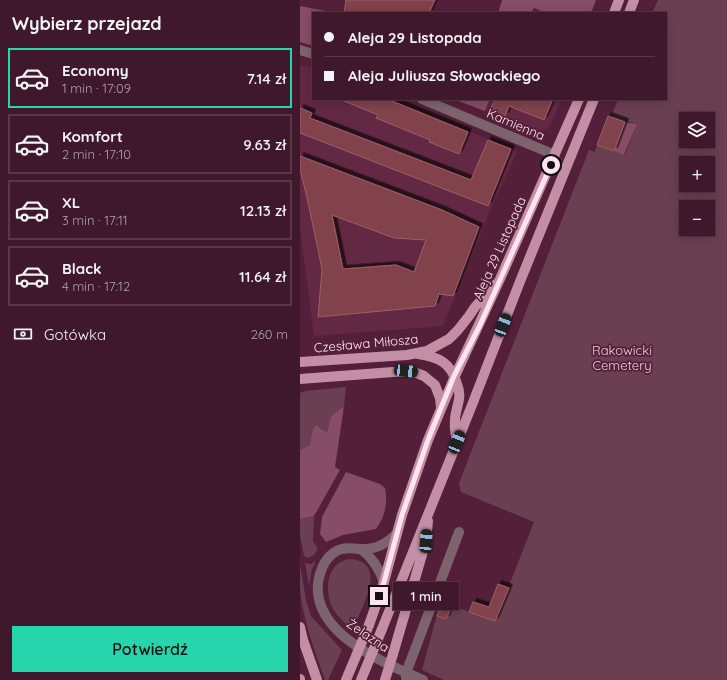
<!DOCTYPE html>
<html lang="pl">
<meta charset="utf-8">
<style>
:root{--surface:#3f182b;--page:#462133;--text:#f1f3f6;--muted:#ada0a9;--line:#583747;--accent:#27d5ad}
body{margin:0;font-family:Quicksand,sans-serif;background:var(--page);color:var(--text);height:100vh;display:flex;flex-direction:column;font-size:15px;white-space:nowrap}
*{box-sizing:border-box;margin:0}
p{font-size:13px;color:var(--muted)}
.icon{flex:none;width:22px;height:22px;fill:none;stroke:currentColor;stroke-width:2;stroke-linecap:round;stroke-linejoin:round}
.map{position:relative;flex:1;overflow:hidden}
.side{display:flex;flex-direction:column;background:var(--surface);width:300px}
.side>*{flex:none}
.banner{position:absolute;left:12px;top:12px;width:355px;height:88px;border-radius:0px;box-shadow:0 2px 10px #0003,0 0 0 1px var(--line);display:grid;align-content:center;height:88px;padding:0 12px;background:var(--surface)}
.controls{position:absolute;left:379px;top:112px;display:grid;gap:8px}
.controls a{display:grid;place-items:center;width:36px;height:36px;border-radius:0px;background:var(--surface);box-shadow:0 2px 10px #0003,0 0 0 1px var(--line);font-size:20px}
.end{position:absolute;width:18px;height:18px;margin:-9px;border:5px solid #ffe3ee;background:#111;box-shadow:0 0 0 2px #111}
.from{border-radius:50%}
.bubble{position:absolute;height:28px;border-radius:0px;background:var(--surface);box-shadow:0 2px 10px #0003,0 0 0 1px var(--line);font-size:13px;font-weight:600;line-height:28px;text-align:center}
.car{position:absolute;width:12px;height:24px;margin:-12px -6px;border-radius:5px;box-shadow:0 0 3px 1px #0007;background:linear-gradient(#222 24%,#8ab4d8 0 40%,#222 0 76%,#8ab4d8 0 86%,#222 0)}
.banner b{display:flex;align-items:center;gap:14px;height:38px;font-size:15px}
.banner b+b{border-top:1px solid var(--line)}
.banner i{width:10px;height:10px;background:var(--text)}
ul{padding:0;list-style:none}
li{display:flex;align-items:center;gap:12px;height:60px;margin:0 8px 6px;padding:0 4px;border:2px solid var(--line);border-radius:0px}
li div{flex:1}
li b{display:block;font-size:15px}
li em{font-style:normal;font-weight:600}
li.on{border-color:var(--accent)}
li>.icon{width:36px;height:36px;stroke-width:1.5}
h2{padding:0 12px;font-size:18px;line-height:48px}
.pay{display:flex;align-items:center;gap:10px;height:44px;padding:0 12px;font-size:15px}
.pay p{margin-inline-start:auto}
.button{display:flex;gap:8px;margin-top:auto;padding:8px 12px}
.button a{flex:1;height:46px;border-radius:0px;background:var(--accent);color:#111;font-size:16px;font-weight:600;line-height:46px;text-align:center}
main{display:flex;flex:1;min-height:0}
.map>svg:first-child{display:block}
.built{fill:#622844}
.green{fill:#6a3f52;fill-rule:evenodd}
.forest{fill:#874c67}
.building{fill:#81434b;stroke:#9e5e66;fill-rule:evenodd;filter:url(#shadow)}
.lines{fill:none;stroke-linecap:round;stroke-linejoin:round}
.minor{stroke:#7d636e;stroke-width:10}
.major{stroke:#c48fa5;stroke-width:10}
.major-bridge{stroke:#c48fa5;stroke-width:10}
.route{stroke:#ffe3ee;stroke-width:5}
.labels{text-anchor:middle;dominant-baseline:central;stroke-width:3.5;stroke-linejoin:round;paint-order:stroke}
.street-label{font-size:13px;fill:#ffe3ee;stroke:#542039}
.park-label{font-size:13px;fill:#f4cedd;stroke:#542039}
</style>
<main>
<section class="side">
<h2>Wybierz przejazd</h2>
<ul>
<li class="on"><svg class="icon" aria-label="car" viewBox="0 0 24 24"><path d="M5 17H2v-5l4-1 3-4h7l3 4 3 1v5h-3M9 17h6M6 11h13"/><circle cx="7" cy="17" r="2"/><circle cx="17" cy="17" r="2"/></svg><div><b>Economy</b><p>1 min · 17:09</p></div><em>7.14 zł</em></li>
<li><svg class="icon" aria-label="car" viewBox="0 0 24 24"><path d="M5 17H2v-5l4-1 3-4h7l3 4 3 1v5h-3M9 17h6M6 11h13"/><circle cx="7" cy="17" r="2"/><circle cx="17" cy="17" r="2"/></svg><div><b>Komfort</b><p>2 min · 17:10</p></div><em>9.63 zł</em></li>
<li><svg class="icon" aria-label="car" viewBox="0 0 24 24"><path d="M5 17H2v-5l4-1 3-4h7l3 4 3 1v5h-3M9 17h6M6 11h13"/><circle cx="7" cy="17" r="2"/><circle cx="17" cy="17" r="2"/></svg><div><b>XL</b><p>3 min · 17:11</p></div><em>12.13 zł</em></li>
<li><svg class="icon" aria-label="car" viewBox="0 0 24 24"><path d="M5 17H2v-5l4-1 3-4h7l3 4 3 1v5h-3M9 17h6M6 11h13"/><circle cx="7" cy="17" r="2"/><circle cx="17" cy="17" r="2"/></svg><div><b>Black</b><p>4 min · 17:12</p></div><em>11.64 zł</em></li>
</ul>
<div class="pay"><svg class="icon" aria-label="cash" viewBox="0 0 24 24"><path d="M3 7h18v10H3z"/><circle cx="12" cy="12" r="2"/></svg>Gotówka<p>260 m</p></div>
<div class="button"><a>Potwierdź</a></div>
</section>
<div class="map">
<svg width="427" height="680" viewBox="0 0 427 680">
<defs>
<filter id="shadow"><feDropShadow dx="3.5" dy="-3.5" stdDeviation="0" flood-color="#0009"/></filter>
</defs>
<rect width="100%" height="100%" fill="#542039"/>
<path class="built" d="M0,66L13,67V99H91L211,149L217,152L191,208L143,326L14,336L0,228Z
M190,99H262L249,128L241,131L234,129L233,132L185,111Z"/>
<path class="green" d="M358,0H427V680H144L122,670L137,615L146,618L140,607L142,602L195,621L234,522L161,492L159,483L289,150L295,152L297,145L325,155L337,124C328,121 320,120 311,117L318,99H366V13H352ZM386,119H408V141H386ZM386,163H408V185H386ZM386,207H408V229H386Z
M46,387L44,406L31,416L27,432L22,430L10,445L0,450V393L6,391Z
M14,516L13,541L18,549L14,555L7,558L4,556L0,535V519Z
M48,559C91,560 61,609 52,630C45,623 38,617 33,609C24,592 26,564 48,559Z
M16,561L12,569L9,585L5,563L11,564Z
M0,564L6,600L11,616L42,650L28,680H25C15,651 3,621 0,589C0,581 0,572 0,564Z"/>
<path class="forest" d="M202,0H296L291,13H246L234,8L231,13H198Z
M0,6L36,13H13V46L0,42Z
M153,99H190L185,111Z
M325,122L337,124L324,155L314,151Z
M44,406L35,467L40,470L14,516L0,519V450L10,445L13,429L16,425L22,430L27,432L31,416Z
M46,472L80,484L85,488C88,503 85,517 76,529L43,535L26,542L20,534L22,517Z"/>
<path class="building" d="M46,0H135L129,13H44Z
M39,99H87L168,132L159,154L129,142L130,140L76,118L78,115Z
M194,99H253L244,120L209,106L205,116L190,110L195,100Z
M0,108L12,113L10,118L171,180L188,140L211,149L188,206L0,133Z
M308,116L325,122L314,151L297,145Z
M0,156L142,210L179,227L153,296L139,294L135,306L18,317L22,269L8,202L0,169ZM32,215L94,238L126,240L114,272L96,265L43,269Z
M198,584L209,588L195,621L169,612L173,602L189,607Z
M152,606L146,619L137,616L140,607Z"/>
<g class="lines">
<path class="minor" d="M0,50L13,54
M122,99L255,155
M97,533C87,544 74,550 59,549C51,548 42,547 35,552C25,558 20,571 18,583C13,635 85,663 123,680
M61,549C73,558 79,568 84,582
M106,678V673L117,644L159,532"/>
<path class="major" d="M314,13L319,0
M329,13L334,0
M118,354C138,357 151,362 157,384C159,389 160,393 159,399C158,406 155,413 155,420C154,427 156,435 157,442
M0,362L107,355L127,351L149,339L158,330L169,316L175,307L196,284
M0,379L93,372H114L124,376L135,385L140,398L141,407
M69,625L84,582L102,515L128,440L155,376L200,279L279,99
M0,627L3,640L17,680
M82,629L172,405L219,284L294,99
M93,654L126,541L128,521
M0,679V680"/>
<path class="major-bridge" d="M46,680L69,625
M61,680L82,629
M85,680L93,654"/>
</g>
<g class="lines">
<path class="route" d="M79,596L84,582L102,515L128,440L154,376L180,325L251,165"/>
</g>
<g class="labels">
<g class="street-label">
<text transform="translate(216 124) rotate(23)">Kamienna</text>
<text transform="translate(199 248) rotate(-66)">Aleja 29 Listopada</text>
<text transform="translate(66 343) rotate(-5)">Czesława Miłosza</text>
<text transform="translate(68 635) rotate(34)">Żelazna</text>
</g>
<g class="park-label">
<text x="322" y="350">Rakowicki<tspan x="322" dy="15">Cemetery</tspan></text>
</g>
</g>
</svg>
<div class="controls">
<a><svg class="icon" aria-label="layers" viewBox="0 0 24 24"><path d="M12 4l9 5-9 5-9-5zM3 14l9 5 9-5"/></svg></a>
<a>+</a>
<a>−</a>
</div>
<i class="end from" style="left:251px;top:165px"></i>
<i class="end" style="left:79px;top:596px"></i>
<div class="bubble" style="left:93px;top:582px;width:66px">1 min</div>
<i class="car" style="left:203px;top:325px;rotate:21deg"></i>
<i class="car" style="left:106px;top:371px;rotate:95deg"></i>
<i class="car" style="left:157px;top:442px;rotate:22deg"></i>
<i class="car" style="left:126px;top:541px;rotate:5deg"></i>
<div class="banner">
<b><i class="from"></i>Aleja 29 Listopada</b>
<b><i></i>Aleja Juliusza Słowackiego</b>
</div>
</div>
</main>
